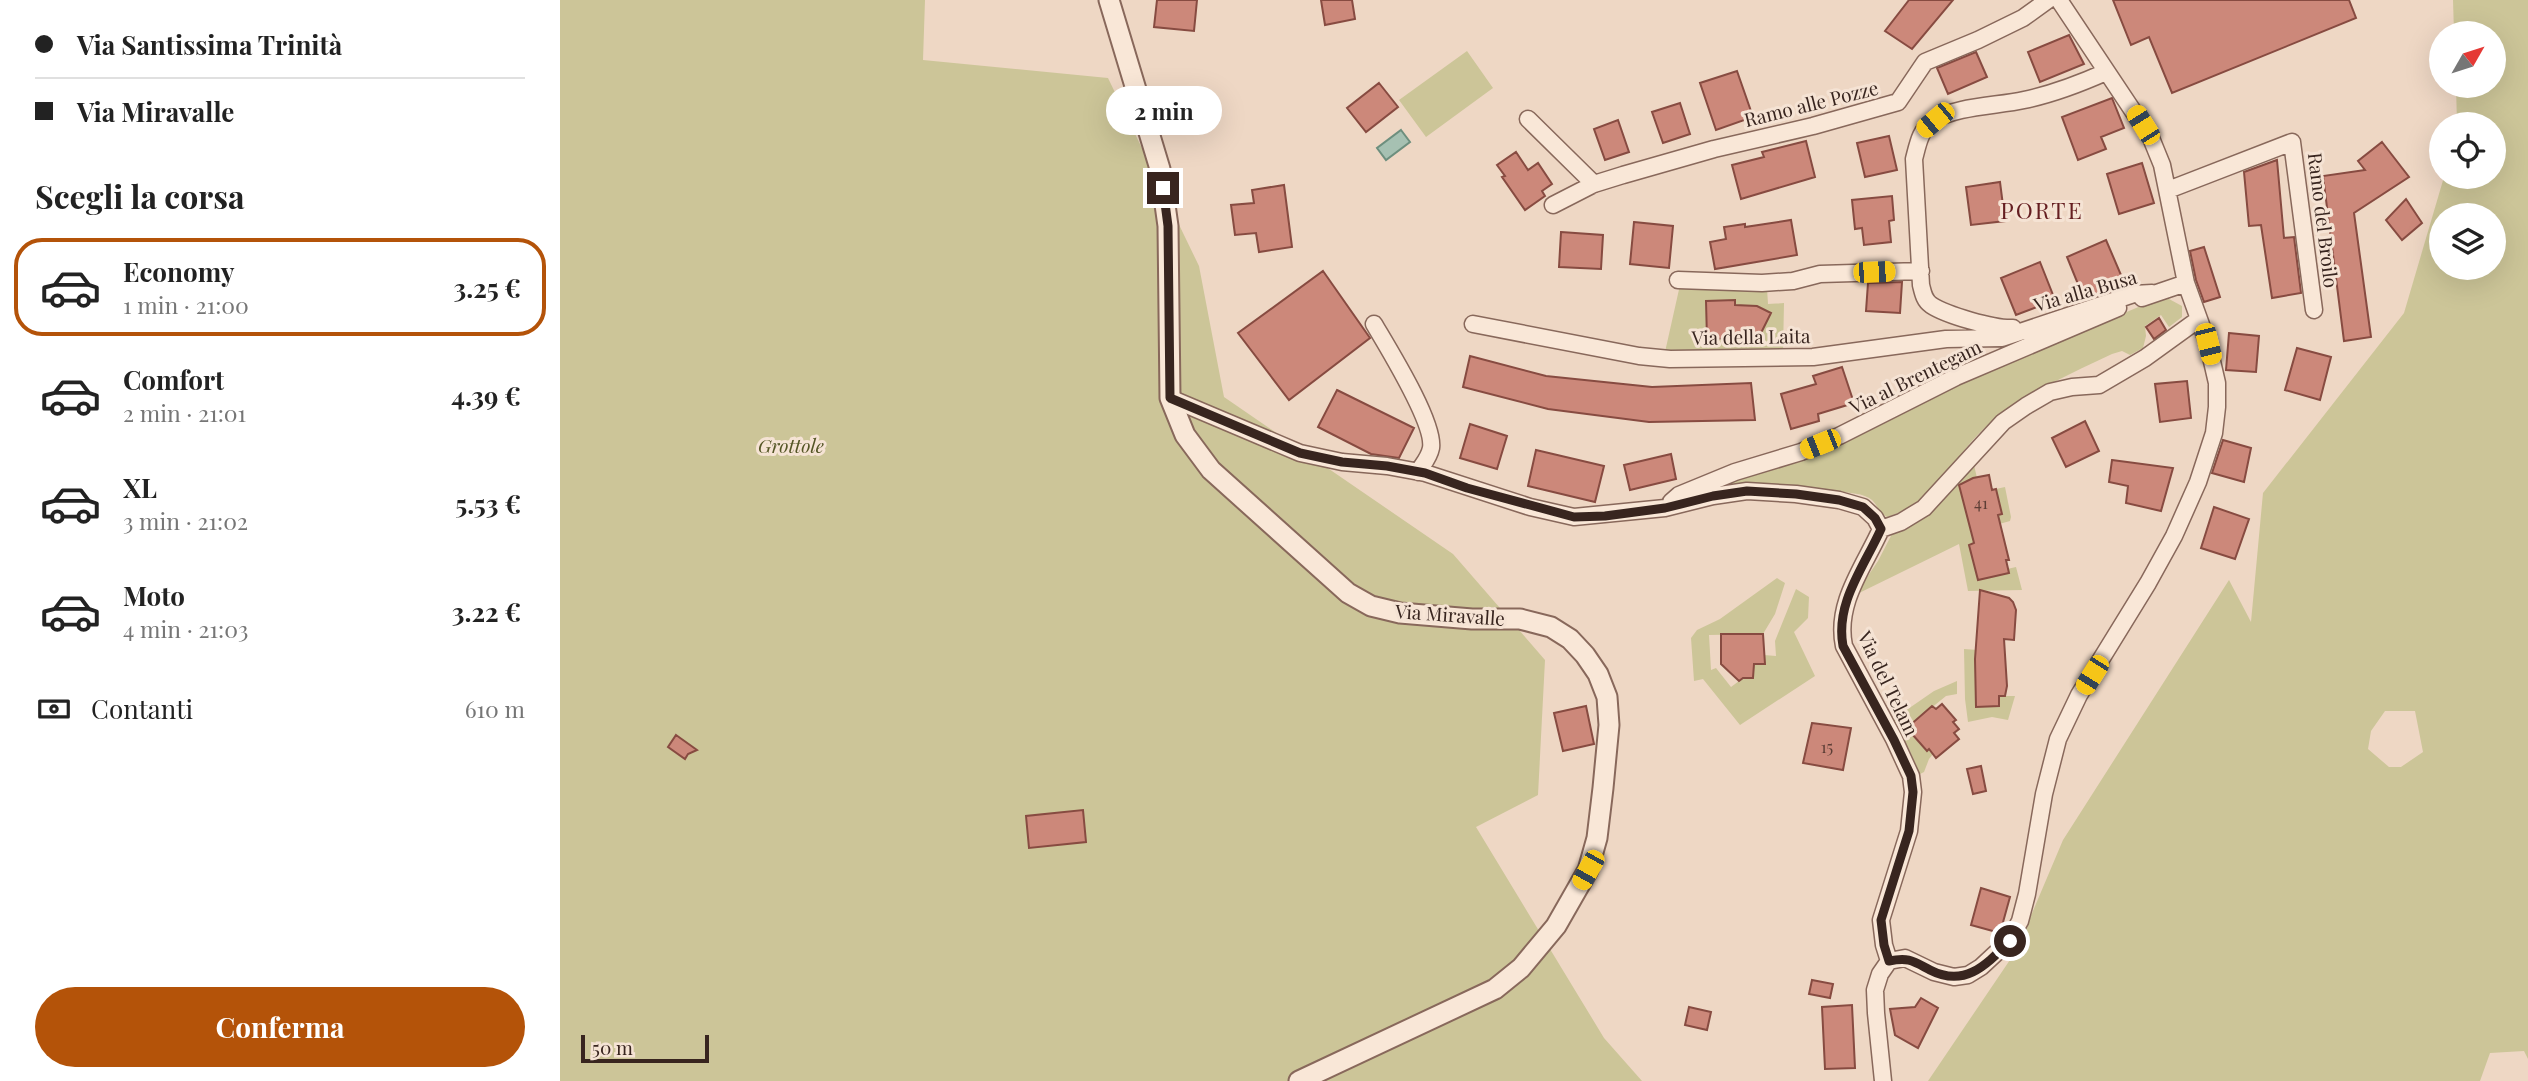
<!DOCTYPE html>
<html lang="it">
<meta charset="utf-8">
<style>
:root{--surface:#fff;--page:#f6f6f6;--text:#222;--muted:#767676;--line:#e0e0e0;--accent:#b45309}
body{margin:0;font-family:"Playfair Display",serif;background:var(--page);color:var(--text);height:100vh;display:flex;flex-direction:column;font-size:26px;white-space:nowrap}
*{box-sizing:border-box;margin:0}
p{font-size:23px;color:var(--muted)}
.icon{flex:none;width:38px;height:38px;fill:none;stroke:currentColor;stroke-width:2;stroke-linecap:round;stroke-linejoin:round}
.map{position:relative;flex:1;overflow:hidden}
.side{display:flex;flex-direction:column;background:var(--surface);width:560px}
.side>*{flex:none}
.banner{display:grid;align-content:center;height:154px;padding:0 35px;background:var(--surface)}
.needle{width:46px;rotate:51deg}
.tools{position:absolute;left:1869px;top:21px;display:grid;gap:14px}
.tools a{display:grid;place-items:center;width:77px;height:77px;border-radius:50%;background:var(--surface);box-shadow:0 7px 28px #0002;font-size:35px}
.scale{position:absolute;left:21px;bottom:18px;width:128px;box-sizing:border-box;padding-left:7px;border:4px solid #38251f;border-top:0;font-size:19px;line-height:24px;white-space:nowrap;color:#38251f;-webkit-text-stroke:5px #f5e3d4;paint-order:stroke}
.end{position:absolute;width:32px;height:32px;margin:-16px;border:9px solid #38251f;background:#fff;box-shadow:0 0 0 4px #fff}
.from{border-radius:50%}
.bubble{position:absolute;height:49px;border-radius:24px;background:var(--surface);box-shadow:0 7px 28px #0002;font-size:23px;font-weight:700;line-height:49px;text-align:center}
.car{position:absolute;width:21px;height:42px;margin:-21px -10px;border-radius:9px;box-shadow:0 0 5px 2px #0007;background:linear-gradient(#f5c518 24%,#345 0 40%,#f5c518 0 76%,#345 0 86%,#f5c518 0)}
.banner b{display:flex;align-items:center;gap:24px;height:66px;font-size:26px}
.banner b+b{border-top:2px solid var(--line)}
.banner i{width:18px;height:18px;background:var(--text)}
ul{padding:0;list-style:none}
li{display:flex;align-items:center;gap:21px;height:98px;margin:0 14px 10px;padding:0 21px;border:4px solid transparent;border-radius:28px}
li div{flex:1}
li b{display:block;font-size:26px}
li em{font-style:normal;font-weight:700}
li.current{border-color:var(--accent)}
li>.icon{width:63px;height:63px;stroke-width:1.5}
h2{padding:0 35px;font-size:32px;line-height:84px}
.pay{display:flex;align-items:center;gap:18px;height:77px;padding:0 35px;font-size:26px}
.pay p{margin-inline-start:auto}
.button{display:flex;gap:14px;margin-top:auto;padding:14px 35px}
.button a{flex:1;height:80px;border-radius:42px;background:var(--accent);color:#fff;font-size:28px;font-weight:700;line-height:80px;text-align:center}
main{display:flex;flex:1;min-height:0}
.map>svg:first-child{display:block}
.green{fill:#ccc598;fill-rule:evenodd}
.water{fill:#a6c1b2;stroke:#6d8f7e;stroke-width:2}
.building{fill:#cc887a;stroke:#874b41;stroke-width:2}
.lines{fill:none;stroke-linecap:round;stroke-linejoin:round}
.minor-casing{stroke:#88685b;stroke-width:19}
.tertiary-casing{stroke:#88685b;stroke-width:23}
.minor{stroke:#f9e7d7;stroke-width:16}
.tertiary{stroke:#f9e7d7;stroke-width:19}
.route{stroke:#38251f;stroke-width:9}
.labels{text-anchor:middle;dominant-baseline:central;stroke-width:6;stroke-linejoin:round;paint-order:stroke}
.number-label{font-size:16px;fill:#5d3e36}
.street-label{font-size:19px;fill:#38251f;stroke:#f5e3d4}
.park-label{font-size:19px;font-style:italic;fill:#545525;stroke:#f5e3d4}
.quarter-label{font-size:23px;letter-spacing:2px;fill:#651e21;stroke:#f5e3d4}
</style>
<main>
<section class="side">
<div class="banner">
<b><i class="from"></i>Via Santissima Trinità</b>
<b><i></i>Via Miravalle</b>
</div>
<h2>Scegli la corsa</h2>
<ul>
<li class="current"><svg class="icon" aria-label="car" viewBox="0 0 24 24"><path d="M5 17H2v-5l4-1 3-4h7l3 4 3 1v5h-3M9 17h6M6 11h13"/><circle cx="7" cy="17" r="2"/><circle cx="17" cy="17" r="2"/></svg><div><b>Economy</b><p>1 min · 21:00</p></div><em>3.25 €</em></li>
<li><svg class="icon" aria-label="car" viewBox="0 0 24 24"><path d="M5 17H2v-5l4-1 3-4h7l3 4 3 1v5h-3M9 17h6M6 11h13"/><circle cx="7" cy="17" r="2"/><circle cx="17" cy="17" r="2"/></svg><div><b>Comfort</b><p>2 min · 21:01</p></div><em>4.39 €</em></li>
<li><svg class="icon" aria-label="car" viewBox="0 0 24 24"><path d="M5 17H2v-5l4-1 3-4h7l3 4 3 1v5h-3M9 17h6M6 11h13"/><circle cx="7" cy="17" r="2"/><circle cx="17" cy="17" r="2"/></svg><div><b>XL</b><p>3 min · 21:02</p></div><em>5.53 €</em></li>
<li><svg class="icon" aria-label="car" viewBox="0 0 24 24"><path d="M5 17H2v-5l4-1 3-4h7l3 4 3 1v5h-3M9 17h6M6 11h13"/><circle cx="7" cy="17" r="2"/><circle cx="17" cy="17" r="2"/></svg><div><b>Moto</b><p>4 min · 21:03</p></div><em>3.22 €</em></li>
</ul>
<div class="pay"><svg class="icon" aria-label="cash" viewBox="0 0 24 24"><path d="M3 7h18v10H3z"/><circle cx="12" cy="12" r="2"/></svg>Contanti<p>610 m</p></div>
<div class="button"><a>Conferma</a></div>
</section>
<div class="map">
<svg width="1968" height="1081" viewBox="0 0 1968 1081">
<rect width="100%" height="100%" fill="#eed7c4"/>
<path class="green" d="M0,0H365L363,60L548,78L639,266L664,397L893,554L985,660L978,795L916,827L1044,1038L1082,1081H0Z
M1893,0H1968V1059L1964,1051L1930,1053L1920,1081H1368L1456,951L1503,840L1669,580L1691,622L1703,493L1844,313L1884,177H1934V124H1897L1896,86H1934V33H1894ZM1881,215H1934V268H1881ZM1825,711H1855L1863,752L1841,767H1829L1808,749L1811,731Z
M907,51L933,88L866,137L839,100Z
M1120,285L1207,288L1208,304L1224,303L1223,352L1158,350L1105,352ZM1169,300H1174L1175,305L1197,306L1211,313L1198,338L1187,332L1147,338L1146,302L1169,303Z
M1609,299L1622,306V317L1609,327L1601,315L1585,326L1586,336L1583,348L1570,355L1562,351L1552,354C1510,374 1466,393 1430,423C1392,456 1378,501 1327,517C1319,513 1318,506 1312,500C1304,493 1288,493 1278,491L1277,494L1204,484H1176L1126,498L1595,300Z
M1414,465L1417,478L1399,484L1409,523L1441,514L1436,489L1445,487L1451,517L1450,521L1432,526L1430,539L1409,545L1417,576L1456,567L1462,590L1408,591L1399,544L1295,595L1318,561L1333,532Z
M1217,578L1225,583L1215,614L1203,634L1149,635L1151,670L1156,668L1171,687L1183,678H1193L1194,664L1204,655L1216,656L1215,641L1236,589L1249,597L1248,618L1234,632L1255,676L1180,725L1143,679L1134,681L1131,638L1137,630L1160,619Z
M1404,649L1445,652V658L1415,660L1416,706H1439V696H1455L1448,720L1432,717L1408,722L1405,699Z
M1397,681V694L1386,696L1349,726L1354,732L1352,735L1366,751L1369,749L1373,754L1369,759L1364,772L1360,774L1348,747L1332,720L1374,691Z"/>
<path class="water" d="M841,130L850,142L826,160L817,148Z"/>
<path class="building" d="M597,0H637L634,31L594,27Z
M761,0H792L795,19L765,25Z
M1349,0H1393L1352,49L1325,31Z
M1553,0H1789L1796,18L1612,93L1589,37L1571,45Z
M1509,35L1524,64L1480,82L1468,52Z
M1416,52L1427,77L1388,94L1377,68Z
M1177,71L1193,117L1156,130L1140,83Z
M819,83L838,107L806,132L787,108Z
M1552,98L1564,128L1541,137L1546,149L1518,160L1502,117Z
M1120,103L1130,134L1103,143L1092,112Z
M1058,120L1069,152L1045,160L1034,129Z
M1329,136L1337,170L1305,177L1297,143Z
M1246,141L1255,177L1181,199L1172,165L1204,157L1202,152Z
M1822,142L1849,177L1794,213L1811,337L1784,341L1763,176L1805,170L1798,161Z
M956,152L968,170L978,163L992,184L982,191L985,196L965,210L942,177L945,176L937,165Z
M1717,160L1724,238L1734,237L1741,293L1712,298L1701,225L1689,226L1684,172Z
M1582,163L1594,203L1559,214L1547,174Z
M1440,182L1445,221L1411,225L1406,187Z
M724,185L732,247L699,252L696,233L675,235L671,205L694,203L692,190Z
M1332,196L1334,220L1329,221L1331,242L1304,245L1302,228L1295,229L1292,200Z
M1846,199L1862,223L1842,240L1826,220Z
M1231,220L1237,255L1155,269L1150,242L1166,239L1164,227L1185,224V227Z
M1074,222L1113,226L1109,268L1070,264Z
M1001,232L1043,235L1041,269L999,267Z
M1546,240L1564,282L1524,299L1507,257Z
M1644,247L1660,297L1644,302L1636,280L1630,251Z
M1480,262L1495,300L1456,315L1441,278Z
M763,271L810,338L729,400L678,333Z
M1342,282L1340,313L1306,311L1308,283Z
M1175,300V305L1197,306L1211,313L1198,339L1187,332L1183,338L1147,339L1146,301Z
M1599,318L1606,330L1594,339L1586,327Z
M1669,333L1699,336L1696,372L1666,370Z
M1737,348L1771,357L1760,400L1725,390Z
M910,356L986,376L1092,387L1191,383L1195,420L1089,422L988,409L903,387Z
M1282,367L1294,403L1258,414L1259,421L1231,429L1221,394L1256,384L1253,376Z
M1627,381L1631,418L1600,422L1595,384Z
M777,390L854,428L839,458L811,454L758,427Z
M1525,421L1539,451L1506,467L1492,438Z
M910,424L947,436L937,469L900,458Z
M1663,440L1691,448L1684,482L1652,473Z
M976,450L1044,466L1035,502L968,486Z
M1111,454L1116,479L1070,490L1064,465Z
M1552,460L1613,468L1601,511L1566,503L1568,486L1549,482Z
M1429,475L1432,490L1436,489L1442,514L1438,515L1449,560H1446L1449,573L1418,580L1409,545L1414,543L1399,485L1413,478Z
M1654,507L1689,519L1675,559L1641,548Z
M1420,590L1449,598L1453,602L1456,610L1454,640L1444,639L1447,686L1445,696H1439V706L1416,707L1415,659Z
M1161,634H1203L1205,664H1194L1193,678H1183L1179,681L1161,664Z
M1382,704L1396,720L1393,722L1399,729L1394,733L1399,739L1376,758L1369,749L1367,751L1352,734L1354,732L1349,726L1372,706L1376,709Z
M1026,706L1034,744L1003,751L994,713Z
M1252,723L1291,728L1283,770L1243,763Z
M116,735L137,750L128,754L125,759L108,747Z
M1421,766L1426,791L1413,794L1407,769Z
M523,810L526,842L469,848L466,816Z
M1421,888L1450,897L1440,933L1411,925Z
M1252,980L1273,984L1270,998L1249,994Z
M1361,998L1378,1008L1358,1048L1335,1035L1330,1009L1355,1007Z
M1292,1005L1295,1068L1265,1069L1262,1007Z
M1129,1007L1151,1012L1147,1030L1125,1025Z"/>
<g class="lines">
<defs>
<path id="minor" d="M968,119L1034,184
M1608,190L1732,142L1754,310
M993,205L1034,184L1063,175L1154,149L1253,126L1338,102L1365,62L1418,40L1463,18L1488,0
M1118,280L1202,283L1233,281L1260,274L1361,271
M1582,298L1626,283
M814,324C828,348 875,423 871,448C869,458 863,464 858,472
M913,324L1079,356L1110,359L1253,357L1386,339L1442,338L1574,294L1592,293
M1453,328C1434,329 1386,315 1371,305C1364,300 1363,293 1361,285L1354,159C1358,144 1360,130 1373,121C1395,106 1437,106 1464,100C1493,94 1519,84 1546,72
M610,398L740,453L782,462L827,466L865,473L970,507L1014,517L1105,508L1153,496L1187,491L1236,494L1279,500L1303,507L1315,518L1321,529C1304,567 1275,603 1284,646L1334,739L1351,776L1353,792L1349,831L1321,920L1324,945L1329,961
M1111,502L1119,495L1175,472L1241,452L1279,436L1396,377L1558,308
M1321,529L1341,522L1364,508L1443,422L1466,406L1490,392L1512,387L1539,385L1585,358L1639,319
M1323,1081L1316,1013L1315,990L1320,974L1329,961L1345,958L1374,972L1394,977L1408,975L1421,967L1449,941L1460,921L1467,894L1484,794L1498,739L1519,695L1588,583L1614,536L1638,482L1654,433L1657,407V383L1648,344L1626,283L1602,165L1591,138L1499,0"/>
<path id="tertiary" d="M549,0L600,169L608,226L610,398L625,435L651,470L788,593L811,606L840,613L912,619H960L991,627L1010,639L1025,655L1038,674L1047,697L1049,725L1043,788L1037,838L1028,870L996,926L961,968L935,989L739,1081"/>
</defs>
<use href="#minor" class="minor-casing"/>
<use href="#tertiary" class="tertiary-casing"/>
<use href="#minor" class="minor"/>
<use href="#tertiary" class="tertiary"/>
</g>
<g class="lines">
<path class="route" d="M603,188L608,226L610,398L740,453L782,462L827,466L865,473L907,488L1014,517L1045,516L1105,508L1153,496L1187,491L1236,494L1279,500L1303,507L1315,518L1321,529C1304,567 1275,603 1283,646L1334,740L1351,776L1353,792L1349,831L1321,920L1324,945L1329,961C1349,957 1353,961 1370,970C1405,988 1426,965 1450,941"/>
</g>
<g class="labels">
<g class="number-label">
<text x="1421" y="502">41</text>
<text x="1267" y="746">15</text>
</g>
<g class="street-label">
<text transform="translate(1251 103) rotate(-14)">Ramo alle Pozze</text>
<text transform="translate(1764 220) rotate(83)">Ramo del Broilo</text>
<text transform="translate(1525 290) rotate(-16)">Via alla Busa</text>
<text transform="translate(1191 336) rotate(-1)">Via della Laita</text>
<text transform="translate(1355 376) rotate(-26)">Via al Brentegam</text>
<text transform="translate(890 614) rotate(4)">Via Miravalle</text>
<text transform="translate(1329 683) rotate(64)">Via del Telam</text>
</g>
<g class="park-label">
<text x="231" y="445">Grottole</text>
</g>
<g class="quarter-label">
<text x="1482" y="209">PORTE</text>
</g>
</g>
</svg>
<div class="tools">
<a><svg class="needle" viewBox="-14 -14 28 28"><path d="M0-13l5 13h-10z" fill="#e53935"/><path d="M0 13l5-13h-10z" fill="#767676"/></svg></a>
<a><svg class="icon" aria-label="locate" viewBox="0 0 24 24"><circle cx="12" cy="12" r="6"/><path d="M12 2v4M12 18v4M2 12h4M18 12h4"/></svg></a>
<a><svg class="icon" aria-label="layers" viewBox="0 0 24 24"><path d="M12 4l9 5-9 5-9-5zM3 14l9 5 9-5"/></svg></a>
</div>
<div class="scale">50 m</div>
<i class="end from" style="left:1450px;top:941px"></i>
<i class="end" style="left:603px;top:188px"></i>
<div class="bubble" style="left:546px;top:86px;width:116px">2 min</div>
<i class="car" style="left:1375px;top:120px;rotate:230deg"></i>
<i class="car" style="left:1583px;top:125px;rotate:328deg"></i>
<i class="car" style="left:1314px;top:272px;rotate:88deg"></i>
<i class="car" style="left:1648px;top:344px;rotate:166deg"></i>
<i class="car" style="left:1260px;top:444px;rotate:248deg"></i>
<i class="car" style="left:1532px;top:675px;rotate:212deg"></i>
<i class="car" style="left:1028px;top:870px;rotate:209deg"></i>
</div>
</main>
